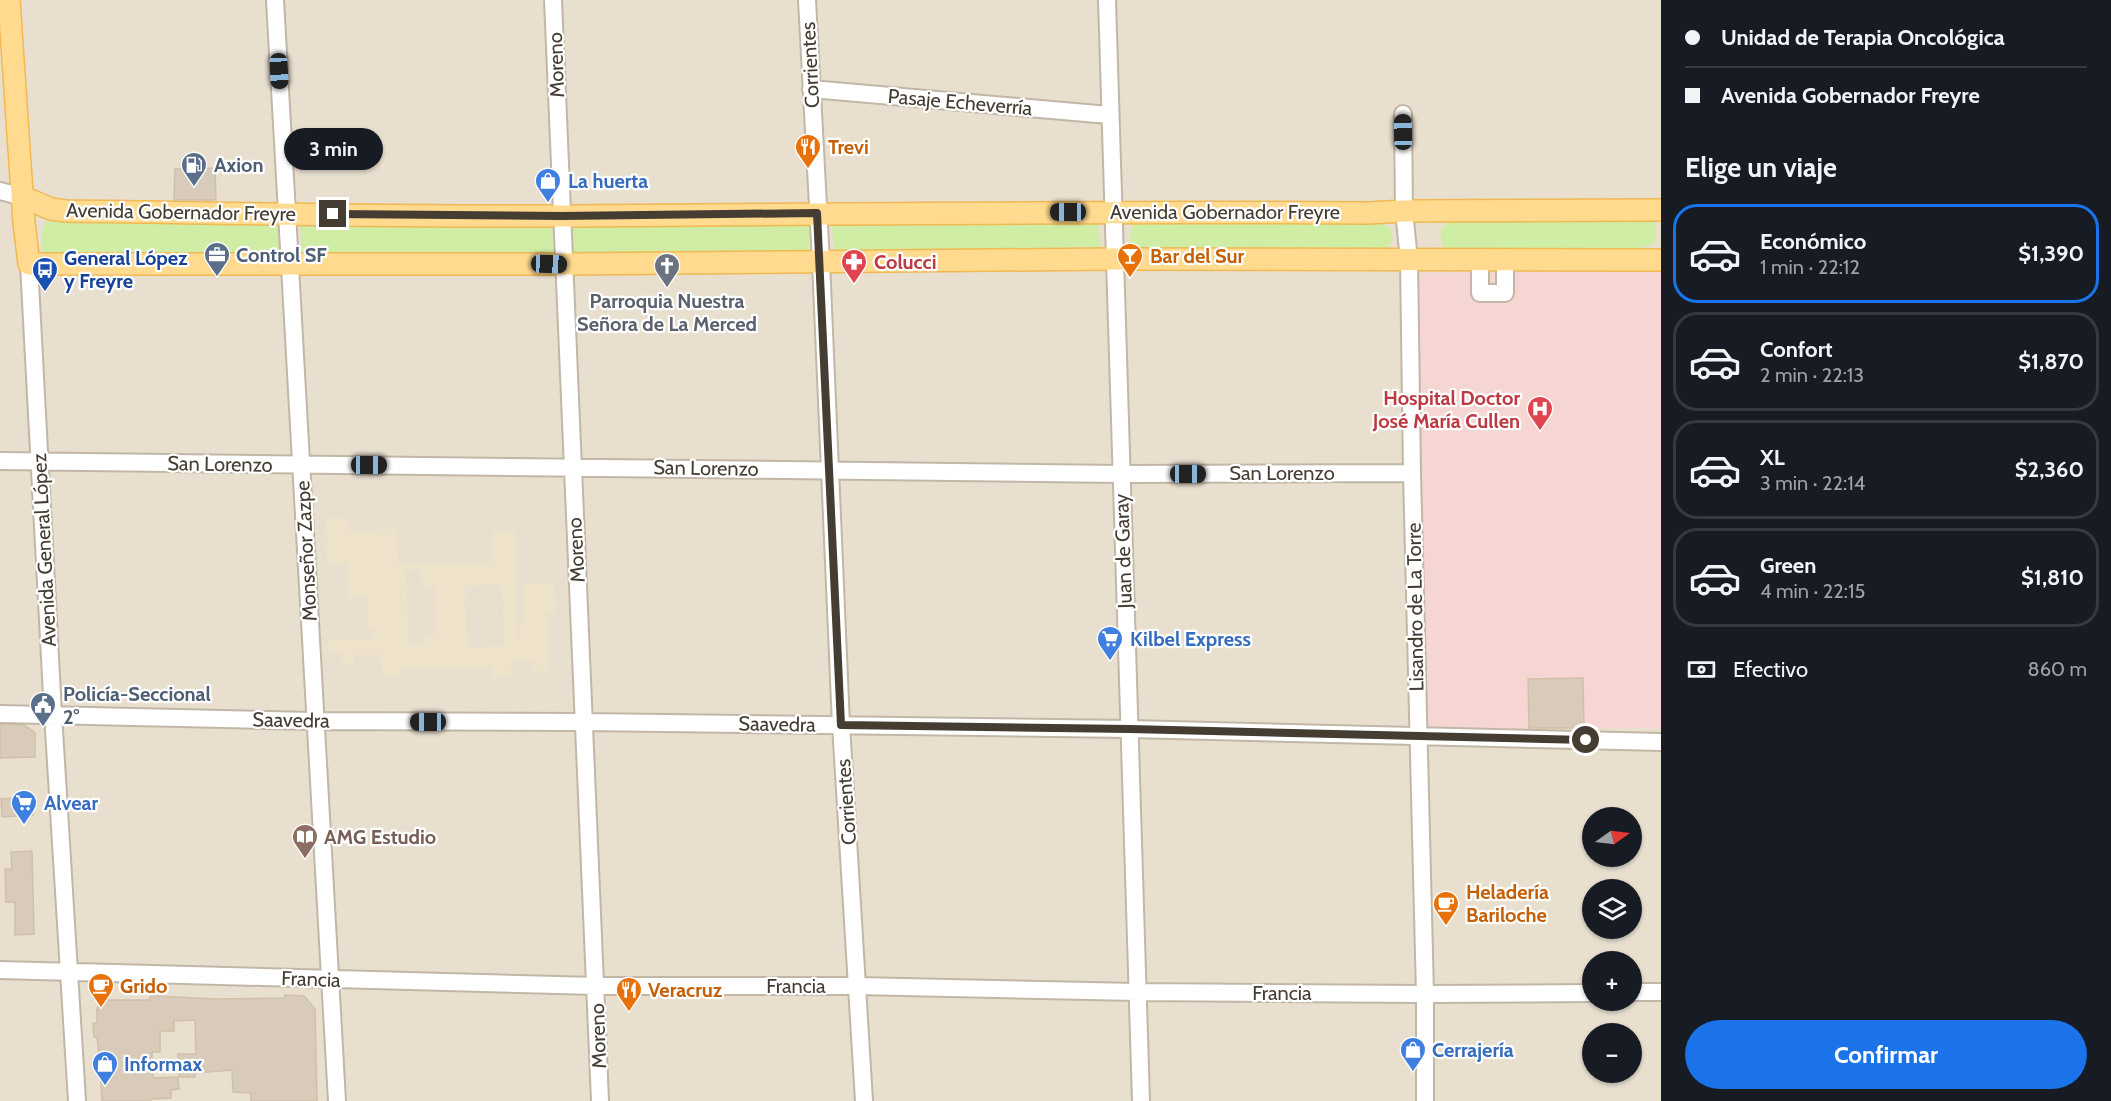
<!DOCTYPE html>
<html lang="es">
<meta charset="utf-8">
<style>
:root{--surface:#171b24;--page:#20242c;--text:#f1f3f6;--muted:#9ea1a6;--line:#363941;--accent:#1a73e8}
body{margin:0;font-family:Cabin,sans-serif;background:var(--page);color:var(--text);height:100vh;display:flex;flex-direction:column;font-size:22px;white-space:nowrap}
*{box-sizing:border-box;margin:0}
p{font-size:20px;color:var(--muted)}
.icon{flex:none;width:33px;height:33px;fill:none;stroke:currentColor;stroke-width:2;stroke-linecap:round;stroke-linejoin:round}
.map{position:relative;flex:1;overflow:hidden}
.details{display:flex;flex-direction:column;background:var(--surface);width:450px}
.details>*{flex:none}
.banner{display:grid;align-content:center;height:132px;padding:0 24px;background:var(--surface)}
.needle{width:39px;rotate:76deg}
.tools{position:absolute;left:1582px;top:807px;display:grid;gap:12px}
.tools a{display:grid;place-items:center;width:60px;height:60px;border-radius:50%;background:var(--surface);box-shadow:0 2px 4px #0004;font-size:30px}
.end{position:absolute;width:27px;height:27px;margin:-14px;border:8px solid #453d32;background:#fff;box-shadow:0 0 0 3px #fff}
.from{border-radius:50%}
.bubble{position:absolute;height:42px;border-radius:21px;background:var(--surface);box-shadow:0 2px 4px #0004;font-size:20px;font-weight:800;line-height:42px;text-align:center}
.car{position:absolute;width:18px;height:36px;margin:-18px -9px;border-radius:8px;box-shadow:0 0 4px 2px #0007;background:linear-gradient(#222 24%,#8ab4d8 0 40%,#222 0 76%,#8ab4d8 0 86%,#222 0)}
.banner b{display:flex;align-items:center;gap:21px;height:57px;font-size:22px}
.banner b+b{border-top:2px solid var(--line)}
.banner i{width:15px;height:15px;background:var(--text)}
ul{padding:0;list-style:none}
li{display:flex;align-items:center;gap:18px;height:99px;margin:0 12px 9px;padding:0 12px;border:3px solid var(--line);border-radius:24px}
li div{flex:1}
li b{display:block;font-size:22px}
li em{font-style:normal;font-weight:800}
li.active{border-color:var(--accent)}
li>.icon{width:54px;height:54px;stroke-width:1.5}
h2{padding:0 24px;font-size:27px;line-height:72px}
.pay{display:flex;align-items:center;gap:15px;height:66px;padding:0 24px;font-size:22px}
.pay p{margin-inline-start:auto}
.action{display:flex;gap:12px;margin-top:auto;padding:12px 24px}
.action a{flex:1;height:69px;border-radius:36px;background:var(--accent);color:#fff;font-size:24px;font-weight:800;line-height:69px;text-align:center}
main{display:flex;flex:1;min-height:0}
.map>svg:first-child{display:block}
.residential{fill:#e8dfcf;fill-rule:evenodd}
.education{fill:#eee2ca;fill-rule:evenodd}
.medical{fill:#f6d6d3}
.green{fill:#d0eda5}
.building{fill:#d9cbb9;stroke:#d1c0a9;stroke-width:1.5}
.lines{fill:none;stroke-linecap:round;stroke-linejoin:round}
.minor-casing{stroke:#c2b7a7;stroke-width:20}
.major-casing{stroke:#f0b953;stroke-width:24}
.minor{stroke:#fff;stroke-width:16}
.major{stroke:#ffda8f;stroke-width:21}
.route{stroke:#453d32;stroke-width:8}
.labels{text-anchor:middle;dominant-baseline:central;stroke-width:4.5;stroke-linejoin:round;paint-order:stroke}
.street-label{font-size:20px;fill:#453d32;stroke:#fff}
.food-label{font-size:20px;font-weight:bold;fill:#c56008;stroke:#fff;text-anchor:start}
.service-label{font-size:20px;font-weight:bold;fill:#4e5e75;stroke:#fff;text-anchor:start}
.shop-label{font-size:20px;font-weight:bold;fill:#366cbe;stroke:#fff;text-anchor:start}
.transit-label{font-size:20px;font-weight:bold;fill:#164399;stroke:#fff;text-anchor:start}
.health-label{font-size:20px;font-weight:bold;fill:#be3a42;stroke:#fff;text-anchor:start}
.worship-label{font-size:20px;font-weight:bold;fill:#5b616d;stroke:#fff}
.education-label{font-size:20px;font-weight:bold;fill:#785e54;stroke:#fff;text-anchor:start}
</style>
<main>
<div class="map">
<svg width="1661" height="1101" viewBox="0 0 1661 1101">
<rect width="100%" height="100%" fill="#f3ede2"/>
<path class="residential" d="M0,0H1661V1101H0ZM1593,818H1632V856H1593ZM1593,890H1632V928H1593ZM1593,962H1632V1000H1593ZM1593,1034H1632V1072H1593Z"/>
<path class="education" d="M326,518H347L348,530L397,529L398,563L493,562V531H515L517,640H520V622L523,621V584L554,583L555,613L547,614L548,671H533V661H512L511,677H492L491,668L400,670V677H382L381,655H354V664H343L342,652H328V639H374V630H368L367,597H348L347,563H327ZM422,569L423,588L434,587L436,635L423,636V645L409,646L406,570ZM502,585L504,646L467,647L465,586Z"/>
<path class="medical" d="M1661,270V728H1584L1582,678L1528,680L1529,729H1432L1423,720L1416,283L1424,273Z"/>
<path class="green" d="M1649,217L1656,224V238L1653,244L1640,248L1446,250C1437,240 1439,225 1452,220Z
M48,219L277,223L279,251L51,256L43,253C40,242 41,228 48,219Z
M1096,219L1101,247L834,251L832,224Z
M1135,222H1382L1391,229L1393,240L1385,252H1137C1127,240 1128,235 1135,222Z
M300,223L552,226L553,254L302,256Z
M809,223V254L574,253L570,227Z"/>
<path class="building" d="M215,168L216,200H174L175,169Z
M1583,678L1584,728H1529L1528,679Z
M0,724L24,725L35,733V757L0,758Z
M32,797L33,815L2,817L1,799Z
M32,851L34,934L15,935V902H6L5,869H12L11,852Z
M285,995L304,996L315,1009L317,1101H251V1093L233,1092L232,1070L195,1073V1077H179L178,1054H196L195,1020L174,1021V1031H160V1052H152L153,1078L178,1077L179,1089L171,1090V1098L151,1099V1101H102L100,1065L97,1037H94L93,1023H97V1008L105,1000H150V996H159L213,999L284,998Z"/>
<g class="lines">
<defs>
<path id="minor" d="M275,0L337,1101
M553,0L600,1101
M807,0L821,262L841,725L864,1101
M1107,0L1141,1101
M811,89L1109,115
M1403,114L1404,211L1409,260L1412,473L1425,994V1101
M0,191L23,197
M1480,260V293H1505V260
M29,264L53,714L77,1101
M0,461L1121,474L1412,473
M0,714L315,721L584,722L1130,729L1661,742
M0,970L596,986H857L1137,992L1425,994L1593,993
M1632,992H1661"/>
<path id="major" d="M9,0L24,223L29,264H564L1114,259L1661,260
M23,197L51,209L66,211C231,213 397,217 563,216C831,214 1100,211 1368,213L1404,211L1661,210"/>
</defs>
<use href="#minor" class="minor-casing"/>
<use href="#major" class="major-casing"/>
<use href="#minor" class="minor"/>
<use href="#major" class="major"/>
</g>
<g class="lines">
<path class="route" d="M333,214L561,216L817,213L841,725L1130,729L1586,740"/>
</g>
<defs>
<symbol id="restaurant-pin" viewBox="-11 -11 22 30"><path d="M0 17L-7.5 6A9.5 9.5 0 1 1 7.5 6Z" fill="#e8710a" stroke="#fff"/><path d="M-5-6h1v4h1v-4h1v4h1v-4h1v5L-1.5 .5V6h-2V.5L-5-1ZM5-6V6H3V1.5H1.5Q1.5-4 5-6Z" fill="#fff"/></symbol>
<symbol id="fuel-pin" viewBox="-11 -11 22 30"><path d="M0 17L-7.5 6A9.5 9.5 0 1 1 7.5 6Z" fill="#5c6f8a" stroke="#fff"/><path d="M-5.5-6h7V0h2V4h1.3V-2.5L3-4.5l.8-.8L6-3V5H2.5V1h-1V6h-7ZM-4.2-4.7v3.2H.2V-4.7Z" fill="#fff"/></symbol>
<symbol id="shop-pin" viewBox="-11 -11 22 30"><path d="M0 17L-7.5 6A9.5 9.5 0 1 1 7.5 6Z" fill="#3f7fe0" stroke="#fff"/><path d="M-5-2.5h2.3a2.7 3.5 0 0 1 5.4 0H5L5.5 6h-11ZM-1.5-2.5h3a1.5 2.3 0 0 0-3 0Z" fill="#fff"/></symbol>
<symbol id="office-pin" viewBox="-11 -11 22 30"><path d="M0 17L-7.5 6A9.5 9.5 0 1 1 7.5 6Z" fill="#5c6f8a" stroke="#fff"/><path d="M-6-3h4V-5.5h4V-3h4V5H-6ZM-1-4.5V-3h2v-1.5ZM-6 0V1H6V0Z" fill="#fff"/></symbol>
<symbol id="bar-pin" viewBox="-11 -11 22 30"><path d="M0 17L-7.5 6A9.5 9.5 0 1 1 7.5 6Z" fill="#e8710a" stroke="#fff"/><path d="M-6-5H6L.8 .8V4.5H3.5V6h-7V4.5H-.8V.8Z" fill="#fff"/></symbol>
<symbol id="pharmacy-pin" viewBox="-11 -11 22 30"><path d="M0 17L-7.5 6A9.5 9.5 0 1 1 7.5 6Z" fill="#e0444e" stroke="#fff"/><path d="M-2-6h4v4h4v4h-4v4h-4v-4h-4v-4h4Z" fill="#fff"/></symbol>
<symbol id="church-pin" viewBox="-11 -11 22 30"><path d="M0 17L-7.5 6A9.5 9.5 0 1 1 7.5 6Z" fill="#6b7280" stroke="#fff"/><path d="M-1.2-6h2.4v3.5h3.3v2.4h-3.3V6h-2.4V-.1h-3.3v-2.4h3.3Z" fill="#fff"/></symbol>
<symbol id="bus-pin" viewBox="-11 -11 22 30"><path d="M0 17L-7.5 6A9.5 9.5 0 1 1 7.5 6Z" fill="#1a4fb4" stroke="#fff"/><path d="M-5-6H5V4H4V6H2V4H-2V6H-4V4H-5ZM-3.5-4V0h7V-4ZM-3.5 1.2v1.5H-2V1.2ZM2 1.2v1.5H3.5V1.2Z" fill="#fff"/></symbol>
<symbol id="hospital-pin" viewBox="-11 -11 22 30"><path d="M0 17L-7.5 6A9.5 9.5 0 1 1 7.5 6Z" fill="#e0444e" stroke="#fff"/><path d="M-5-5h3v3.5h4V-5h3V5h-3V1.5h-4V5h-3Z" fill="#fff"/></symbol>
<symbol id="supermarket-pin" viewBox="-11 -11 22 30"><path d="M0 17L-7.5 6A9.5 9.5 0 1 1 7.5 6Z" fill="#3f7fe0" stroke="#fff"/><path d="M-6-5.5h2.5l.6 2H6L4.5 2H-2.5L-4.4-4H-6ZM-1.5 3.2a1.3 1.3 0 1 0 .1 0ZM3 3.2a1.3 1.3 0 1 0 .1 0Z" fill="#fff"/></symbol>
<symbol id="civic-pin" viewBox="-11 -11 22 30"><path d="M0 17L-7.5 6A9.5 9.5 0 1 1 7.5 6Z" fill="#5c6f8a" stroke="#fff"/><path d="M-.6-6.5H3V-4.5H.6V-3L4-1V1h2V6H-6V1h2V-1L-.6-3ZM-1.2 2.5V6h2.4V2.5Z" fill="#fff"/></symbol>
<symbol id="library-pin" viewBox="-11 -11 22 30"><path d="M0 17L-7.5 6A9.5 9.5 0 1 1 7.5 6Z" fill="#8d6e63" stroke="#fff"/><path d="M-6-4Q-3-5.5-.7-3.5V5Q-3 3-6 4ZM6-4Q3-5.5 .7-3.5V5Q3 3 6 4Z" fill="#fff"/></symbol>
<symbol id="cafe-pin" viewBox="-11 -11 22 30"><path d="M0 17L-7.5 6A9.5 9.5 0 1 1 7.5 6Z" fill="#e8710a" stroke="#fff"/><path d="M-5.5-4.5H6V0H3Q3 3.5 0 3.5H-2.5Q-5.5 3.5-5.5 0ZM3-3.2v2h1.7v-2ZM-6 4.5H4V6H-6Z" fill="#fff"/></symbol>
</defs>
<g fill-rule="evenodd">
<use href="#restaurant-pin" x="793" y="132" width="30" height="40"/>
<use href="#fuel-pin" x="179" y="150" width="30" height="40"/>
<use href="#shop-pin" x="533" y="166" width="30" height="40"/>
<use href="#office-pin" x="202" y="240" width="30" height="40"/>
<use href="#bar-pin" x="1115" y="241" width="30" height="40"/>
<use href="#pharmacy-pin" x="839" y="247" width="30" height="40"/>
<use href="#church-pin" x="652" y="251" width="30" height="40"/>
<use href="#bus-pin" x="30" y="255" width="30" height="40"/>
<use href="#hospital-pin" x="1525" y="394" width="30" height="40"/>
<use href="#supermarket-pin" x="1095" y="624" width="30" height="40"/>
<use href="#civic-pin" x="28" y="690" width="30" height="40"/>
<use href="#supermarket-pin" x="9" y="788" width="30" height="40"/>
<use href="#library-pin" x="290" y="822" width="30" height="40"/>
<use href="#cafe-pin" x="1431" y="889" width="30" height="40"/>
<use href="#cafe-pin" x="86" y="971" width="30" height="40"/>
<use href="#restaurant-pin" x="614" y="975" width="30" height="40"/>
<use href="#shop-pin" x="1398" y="1035" width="30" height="40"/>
<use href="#shop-pin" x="90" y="1049" width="30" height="40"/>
</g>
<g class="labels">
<g class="street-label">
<text transform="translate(556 65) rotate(-92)">Moreno</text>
<text transform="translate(810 65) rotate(-93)">Corrientes</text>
<text transform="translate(960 102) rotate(5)">Pasaje Echeverría</text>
<text transform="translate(181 212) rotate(1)">Avenida Gobernador Freyre</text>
<text x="1225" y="212">Avenida Gobernador Freyre</text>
<text transform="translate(220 464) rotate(1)">San Lorenzo</text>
<text transform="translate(706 468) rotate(1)">San Lorenzo</text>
<text x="1282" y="473">San Lorenzo</text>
<text transform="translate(44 550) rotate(-93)">Avenida General López</text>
<text transform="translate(576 550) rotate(-93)">Moreno</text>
<text transform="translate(306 551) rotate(-93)">Monseñor Zazpe</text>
<text transform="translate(1123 551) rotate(-92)">Juan de Garay</text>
<text transform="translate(1415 607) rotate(-91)">Lisandro de La Torre</text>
<text transform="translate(291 720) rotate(1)">Saavedra</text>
<text transform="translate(777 724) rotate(1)">Saavedra</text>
<text transform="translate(846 802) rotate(-94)">Corrientes</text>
<text transform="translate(311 979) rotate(2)">Francia</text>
<text x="796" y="986">Francia</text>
<text x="1282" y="993">Francia</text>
<text transform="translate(598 1036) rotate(-92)">Moreno</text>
</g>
<g class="food-label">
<text x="828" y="147">Trevi</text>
<text x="1150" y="256">Bar del Sur</text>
<text x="1466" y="892">Heladería<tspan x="1466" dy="23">Bariloche</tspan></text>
<text x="120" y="986">Grido</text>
<text x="648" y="990">Veracruz</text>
</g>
<g class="service-label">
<text x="214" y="165">Axion</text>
<text x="236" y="255">Control SF</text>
<text x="63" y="694">Policía-Seccional<tspan x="63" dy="23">2°</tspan></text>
</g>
<g class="shop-label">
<text x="568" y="181">La huerta</text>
<text x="1130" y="639">Kilbel Express</text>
<text x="44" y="803">Alvear</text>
<text x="1432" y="1050">Cerrajería</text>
<text x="124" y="1064">Informax</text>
</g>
<g class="transit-label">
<text x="64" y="258">General López<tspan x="64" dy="23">y Freyre</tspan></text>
</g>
<g class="health-label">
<text x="874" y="262">Colucci</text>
<text x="1520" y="398" text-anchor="end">Hospital Doctor<tspan x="1520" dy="23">José María Cullen</tspan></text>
</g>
<g class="worship-label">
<text x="667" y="301">Parroquia Nuestra<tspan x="667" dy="23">Señora de La Merced</tspan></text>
</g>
<g class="education-label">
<text x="324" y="837">AMG Estudio</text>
</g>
</g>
</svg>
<div class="tools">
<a><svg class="needle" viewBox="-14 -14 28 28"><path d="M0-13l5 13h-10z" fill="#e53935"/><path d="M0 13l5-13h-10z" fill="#9ea1a6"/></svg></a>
<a><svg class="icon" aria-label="layers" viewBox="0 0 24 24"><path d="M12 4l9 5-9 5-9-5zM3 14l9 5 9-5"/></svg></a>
<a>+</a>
<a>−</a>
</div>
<i class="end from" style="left:1586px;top:740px"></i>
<i class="end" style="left:333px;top:214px"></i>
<div class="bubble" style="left:284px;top:128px;width:99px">3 min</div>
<i class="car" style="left:279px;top:71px;rotate:177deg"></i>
<i class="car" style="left:1403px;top:132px;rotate:359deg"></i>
<i class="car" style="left:1068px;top:212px;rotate:270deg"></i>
<i class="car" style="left:549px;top:264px;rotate:92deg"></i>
<i class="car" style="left:369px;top:465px;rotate:90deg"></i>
<i class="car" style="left:1188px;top:474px;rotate:90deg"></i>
<i class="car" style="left:428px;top:722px;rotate:270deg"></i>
</div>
<section class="details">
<div class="banner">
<b><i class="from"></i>Unidad de Terapia Oncológica</b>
<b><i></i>Avenida Gobernador Freyre</b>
</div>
<h2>Elige un viaje</h2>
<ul>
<li class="active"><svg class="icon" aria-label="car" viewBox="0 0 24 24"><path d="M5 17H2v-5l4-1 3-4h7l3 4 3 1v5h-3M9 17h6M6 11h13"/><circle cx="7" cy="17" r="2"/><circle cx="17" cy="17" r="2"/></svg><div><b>Económico</b><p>1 min · 22:12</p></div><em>$1,390</em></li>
<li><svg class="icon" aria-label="car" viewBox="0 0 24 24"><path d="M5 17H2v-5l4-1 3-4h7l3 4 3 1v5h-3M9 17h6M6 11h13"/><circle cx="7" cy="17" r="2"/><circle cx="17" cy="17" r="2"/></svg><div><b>Confort</b><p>2 min · 22:13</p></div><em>$1,870</em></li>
<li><svg class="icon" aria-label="car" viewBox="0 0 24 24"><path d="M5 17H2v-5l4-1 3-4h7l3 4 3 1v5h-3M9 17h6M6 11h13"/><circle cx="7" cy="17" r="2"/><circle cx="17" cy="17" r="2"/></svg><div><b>XL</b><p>3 min · 22:14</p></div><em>$2,360</em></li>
<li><svg class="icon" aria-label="car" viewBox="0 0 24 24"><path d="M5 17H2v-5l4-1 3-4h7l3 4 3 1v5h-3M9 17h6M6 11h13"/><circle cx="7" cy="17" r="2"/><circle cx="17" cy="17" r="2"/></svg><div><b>Green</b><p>4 min · 22:15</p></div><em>$1,810</em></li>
</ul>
<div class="pay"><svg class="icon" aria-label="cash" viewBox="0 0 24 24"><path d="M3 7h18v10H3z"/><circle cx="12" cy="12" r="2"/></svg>Efectivo<p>860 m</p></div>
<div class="action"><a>Confirmar</a></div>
</section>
</main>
